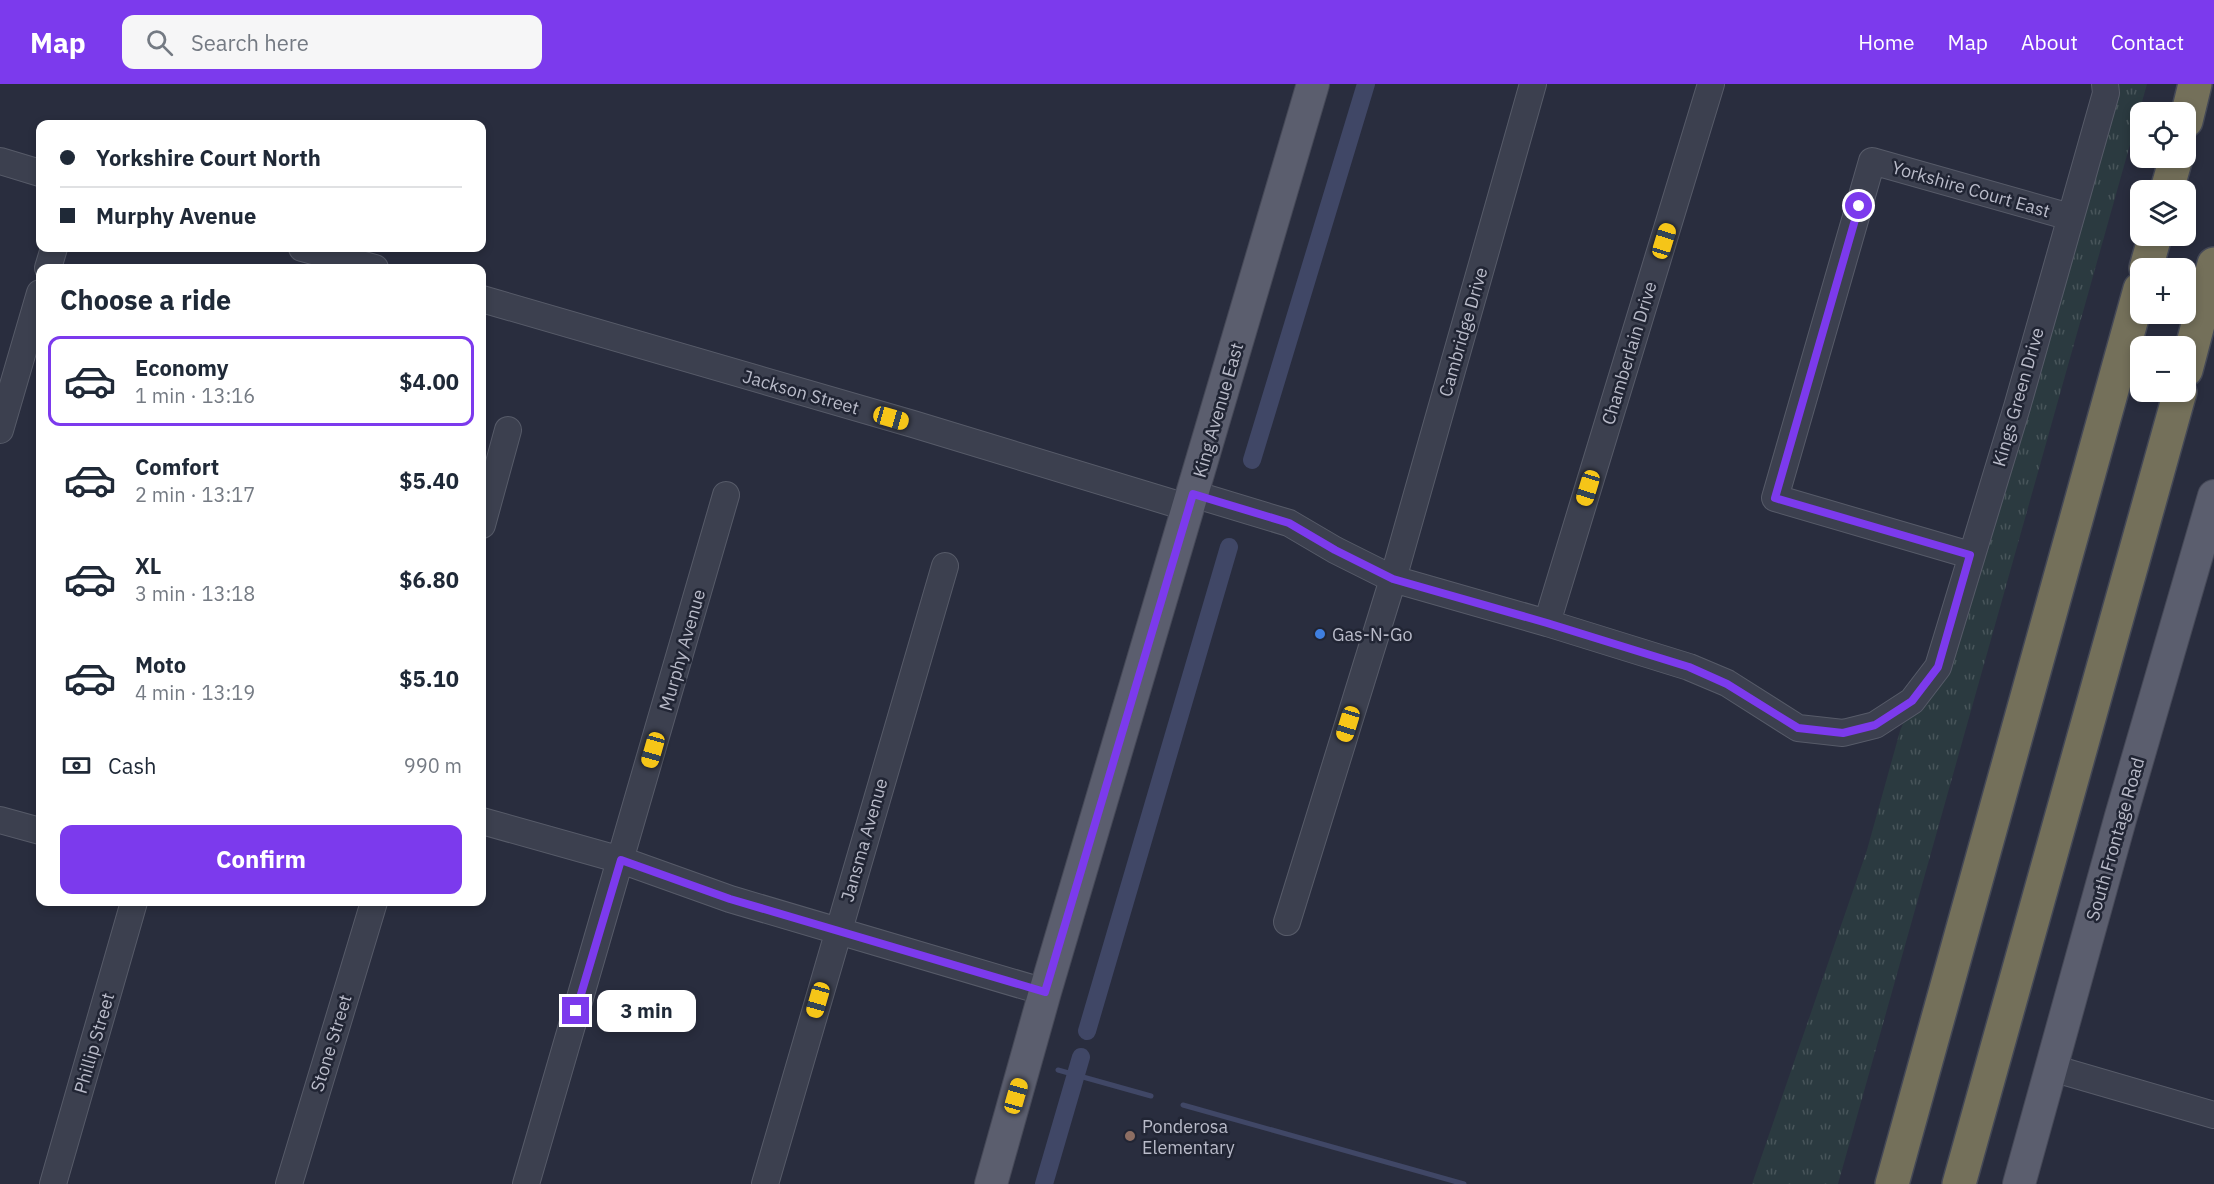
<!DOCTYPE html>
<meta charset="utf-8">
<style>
:root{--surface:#fff;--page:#f6f6f7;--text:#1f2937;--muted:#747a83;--line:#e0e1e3;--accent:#7c3aed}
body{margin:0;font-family:"IBM Plex Sans",sans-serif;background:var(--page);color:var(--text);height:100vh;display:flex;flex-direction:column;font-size:22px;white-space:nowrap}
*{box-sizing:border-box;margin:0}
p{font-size:20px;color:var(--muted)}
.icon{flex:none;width:33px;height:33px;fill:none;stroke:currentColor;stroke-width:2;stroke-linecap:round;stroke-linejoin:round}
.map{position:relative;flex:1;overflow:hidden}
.side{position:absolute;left:36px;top:180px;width:450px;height:642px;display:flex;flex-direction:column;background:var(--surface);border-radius:12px;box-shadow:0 3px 9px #0003}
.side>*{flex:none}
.hud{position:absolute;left:36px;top:36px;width:450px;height:132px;border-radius:12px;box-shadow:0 3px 9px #0003;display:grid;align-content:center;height:132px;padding:0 24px;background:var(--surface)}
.buttons{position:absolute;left:2130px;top:18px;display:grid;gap:12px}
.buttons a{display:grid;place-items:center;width:66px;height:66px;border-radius:12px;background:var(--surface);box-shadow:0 3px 9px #0003;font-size:30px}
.end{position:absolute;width:27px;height:27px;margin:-14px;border:8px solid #7c3aed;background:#fff;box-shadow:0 0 0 3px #fff}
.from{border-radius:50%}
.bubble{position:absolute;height:42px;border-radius:12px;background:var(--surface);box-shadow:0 3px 9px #0003;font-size:20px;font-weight:700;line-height:42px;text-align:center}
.car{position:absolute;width:18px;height:36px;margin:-18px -9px;border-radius:8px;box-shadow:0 0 4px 2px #0007;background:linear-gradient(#f5c518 24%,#345 0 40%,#f5c518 0 76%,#345 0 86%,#f5c518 0)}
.hud b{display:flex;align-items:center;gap:21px;height:57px;font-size:22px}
.hud b+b{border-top:2px solid var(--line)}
.hud i{width:15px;height:15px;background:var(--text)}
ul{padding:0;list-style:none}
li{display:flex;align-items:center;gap:18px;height:90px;margin:0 12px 9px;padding:0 12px;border:3px solid transparent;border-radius:12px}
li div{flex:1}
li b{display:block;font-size:22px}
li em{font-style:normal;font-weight:700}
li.selected{border-color:var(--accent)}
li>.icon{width:54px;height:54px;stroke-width:1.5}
h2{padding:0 24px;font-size:27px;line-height:72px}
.pay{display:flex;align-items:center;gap:15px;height:66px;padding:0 24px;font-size:22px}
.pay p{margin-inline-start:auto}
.cta{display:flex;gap:12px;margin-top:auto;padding:12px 24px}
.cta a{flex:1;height:69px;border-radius:12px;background:var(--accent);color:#fff;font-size:24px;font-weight:700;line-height:69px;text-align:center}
header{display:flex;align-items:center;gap:36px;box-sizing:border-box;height:84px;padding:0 30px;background:var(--accent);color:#fff}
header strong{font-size:28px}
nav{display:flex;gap:33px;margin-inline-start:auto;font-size:21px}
.search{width:420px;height:54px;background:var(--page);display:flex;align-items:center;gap:15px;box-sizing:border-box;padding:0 21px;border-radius:12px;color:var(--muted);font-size:22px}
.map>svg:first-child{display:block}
.grass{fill:url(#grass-tufts)}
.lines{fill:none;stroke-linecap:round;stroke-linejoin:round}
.stream{stroke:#404766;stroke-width:5}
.canal{stroke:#404766;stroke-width:18}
.minor-casing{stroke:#575b69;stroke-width:28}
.major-casing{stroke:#464958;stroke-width:34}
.highway-casing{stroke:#444856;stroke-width:36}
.minor{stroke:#3c404f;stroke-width:26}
.major{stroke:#5b5e6e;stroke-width:32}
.highway{stroke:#74705a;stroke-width:33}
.route{stroke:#7c3aed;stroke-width:8}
.shop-dot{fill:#3f7fe0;stroke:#212534;stroke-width:2}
.education-dot{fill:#8d6e63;stroke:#212534;stroke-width:2}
.labels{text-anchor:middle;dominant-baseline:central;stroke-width:5;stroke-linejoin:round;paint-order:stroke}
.street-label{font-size:18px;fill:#b9bbc9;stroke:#212534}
.poi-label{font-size:18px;fill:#b9bbc9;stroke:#212534;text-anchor:start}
</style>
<header>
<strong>Map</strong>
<div class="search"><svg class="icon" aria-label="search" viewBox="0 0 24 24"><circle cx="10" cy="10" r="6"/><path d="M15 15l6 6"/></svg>Search here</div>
<nav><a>Home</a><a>Map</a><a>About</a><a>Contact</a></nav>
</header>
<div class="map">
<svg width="2214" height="1100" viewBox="0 0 2214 1100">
<defs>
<pattern id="grass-tufts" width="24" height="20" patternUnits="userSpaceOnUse" patternTransform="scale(1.5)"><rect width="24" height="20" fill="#2b3a40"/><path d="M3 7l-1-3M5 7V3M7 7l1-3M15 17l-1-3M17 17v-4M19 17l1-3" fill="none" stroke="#48555a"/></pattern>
</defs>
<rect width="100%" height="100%" fill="#292d3e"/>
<path class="grass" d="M2105,0H2147L1838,1100H1752L1867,766L1900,647L1912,617L1938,583Z"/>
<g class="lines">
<path class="stream" d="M1058,986L1151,1012
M1183,1021L1464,1100"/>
<path class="canal" d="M1252,376L1366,0
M1087,947L1229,463
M1044,1100L1081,973"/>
<defs>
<path id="minor" d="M0,77L40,89
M302,164L375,184
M48,184L54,164
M482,215L913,340L1189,424
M0,346L40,209
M1193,410L1289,439L1335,466L1393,495L1547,539L1689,583L1727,599L1798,644L1843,649L1875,641L1912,617L1938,583L2017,323L2106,9L2105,0
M482,441L508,346
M1970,471L1775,414L1872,77L2070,133
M1547,539L1711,0
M0,736L40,747
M482,737L621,776L730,815L1045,908
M1287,838L1393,495L1533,0
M2052,984L2214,1031
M53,1100L134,818
M289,1100L374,818
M526,1100L726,411
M765,1100L945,482"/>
<path id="major" d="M991,1100L1045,908L1313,0
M2019,1100L2121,732L2214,412"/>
<path id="highway" d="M2186,37L2195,0
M2167,106L2176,74
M2146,184L2155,152
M2186,286L2214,180
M1892,1100L2140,205
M1959,1100L2180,308"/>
</defs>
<use href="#minor" class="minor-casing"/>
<use href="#major" class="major-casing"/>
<use href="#highway" class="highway-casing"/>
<use href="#minor" class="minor"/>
<use href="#major" class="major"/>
<use href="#highway" class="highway"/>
</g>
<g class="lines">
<path class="route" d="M576,927L621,776L730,815L1045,908L1193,410L1289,439L1335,466L1393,495L1547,539L1689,583L1727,600L1798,644L1843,649L1875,641L1912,617L1938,583L1970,471L1775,414L1859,122"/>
</g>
<circle class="shop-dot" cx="1320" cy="550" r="6"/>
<circle class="education-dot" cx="1130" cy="1052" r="6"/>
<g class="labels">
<g class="street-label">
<text transform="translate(1971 105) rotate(16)">Yorkshire Court East</text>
<text transform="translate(1463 248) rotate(-74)">Cambridge Drive</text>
<text transform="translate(1629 269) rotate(-73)">Chamberlain Drive</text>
<text transform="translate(801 308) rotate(16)">Jackson Street</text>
<text transform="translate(2018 313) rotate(-74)">Kings Green Drive</text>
<text transform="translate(1218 326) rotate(-74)">King Avenue East</text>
<text transform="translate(682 566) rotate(-74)">Murphy Avenue</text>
<text transform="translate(2115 755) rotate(-74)">South Frontage Road</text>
<text transform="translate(864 756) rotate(-74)">Jansma Avenue</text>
<text transform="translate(94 959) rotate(-74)">Phillip Street</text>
<text transform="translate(331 959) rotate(-73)">Stone Street</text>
</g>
<g class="poi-label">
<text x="1332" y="550">Gas-N-Go</text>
<text x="1142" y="1042">Ponderosa<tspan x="1142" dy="21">Elementary</tspan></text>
</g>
</g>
</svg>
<div class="buttons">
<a><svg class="icon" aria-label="locate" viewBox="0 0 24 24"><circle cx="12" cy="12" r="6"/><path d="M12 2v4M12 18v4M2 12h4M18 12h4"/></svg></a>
<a><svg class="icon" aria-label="layers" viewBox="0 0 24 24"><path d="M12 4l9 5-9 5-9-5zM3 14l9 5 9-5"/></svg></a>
<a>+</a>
<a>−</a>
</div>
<i class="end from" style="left:1859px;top:122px"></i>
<i class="end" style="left:576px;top:927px"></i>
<div class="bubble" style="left:597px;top:906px;width:99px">3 min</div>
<i class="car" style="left:1664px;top:157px;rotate:17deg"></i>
<i class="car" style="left:891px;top:334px;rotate:106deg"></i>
<i class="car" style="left:1588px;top:404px;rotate:197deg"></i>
<i class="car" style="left:1348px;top:640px;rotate:197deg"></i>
<i class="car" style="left:653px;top:666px;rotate:196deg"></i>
<i class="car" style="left:818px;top:916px;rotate:196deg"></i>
<i class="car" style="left:1016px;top:1012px;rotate:16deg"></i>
<div class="hud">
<b><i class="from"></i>Yorkshire Court North</b>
<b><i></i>Murphy Avenue</b>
</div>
<section class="side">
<h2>Choose a ride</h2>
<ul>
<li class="selected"><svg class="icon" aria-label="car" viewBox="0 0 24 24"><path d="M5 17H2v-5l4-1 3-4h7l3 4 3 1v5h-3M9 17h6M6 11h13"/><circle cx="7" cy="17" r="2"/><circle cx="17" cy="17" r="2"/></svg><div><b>Economy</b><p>1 min · 13:16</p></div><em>$4.00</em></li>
<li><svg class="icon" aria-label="car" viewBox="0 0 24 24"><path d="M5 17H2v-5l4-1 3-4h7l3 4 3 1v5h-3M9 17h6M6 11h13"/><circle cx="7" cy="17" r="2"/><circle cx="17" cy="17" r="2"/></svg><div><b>Comfort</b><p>2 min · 13:17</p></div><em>$5.40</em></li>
<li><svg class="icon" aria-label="car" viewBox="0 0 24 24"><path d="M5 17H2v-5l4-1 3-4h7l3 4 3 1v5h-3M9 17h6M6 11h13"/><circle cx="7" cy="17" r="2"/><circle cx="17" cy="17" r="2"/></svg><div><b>XL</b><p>3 min · 13:18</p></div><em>$6.80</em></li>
<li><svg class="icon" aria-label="car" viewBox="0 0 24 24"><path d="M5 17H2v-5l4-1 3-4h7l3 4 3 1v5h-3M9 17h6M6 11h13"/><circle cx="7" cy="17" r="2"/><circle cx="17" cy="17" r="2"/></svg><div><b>Moto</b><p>4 min · 13:19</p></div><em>$5.10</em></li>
</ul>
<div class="pay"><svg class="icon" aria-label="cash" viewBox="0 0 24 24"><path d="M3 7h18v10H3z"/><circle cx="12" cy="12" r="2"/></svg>Cash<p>990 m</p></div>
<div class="cta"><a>Confirm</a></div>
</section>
</div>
